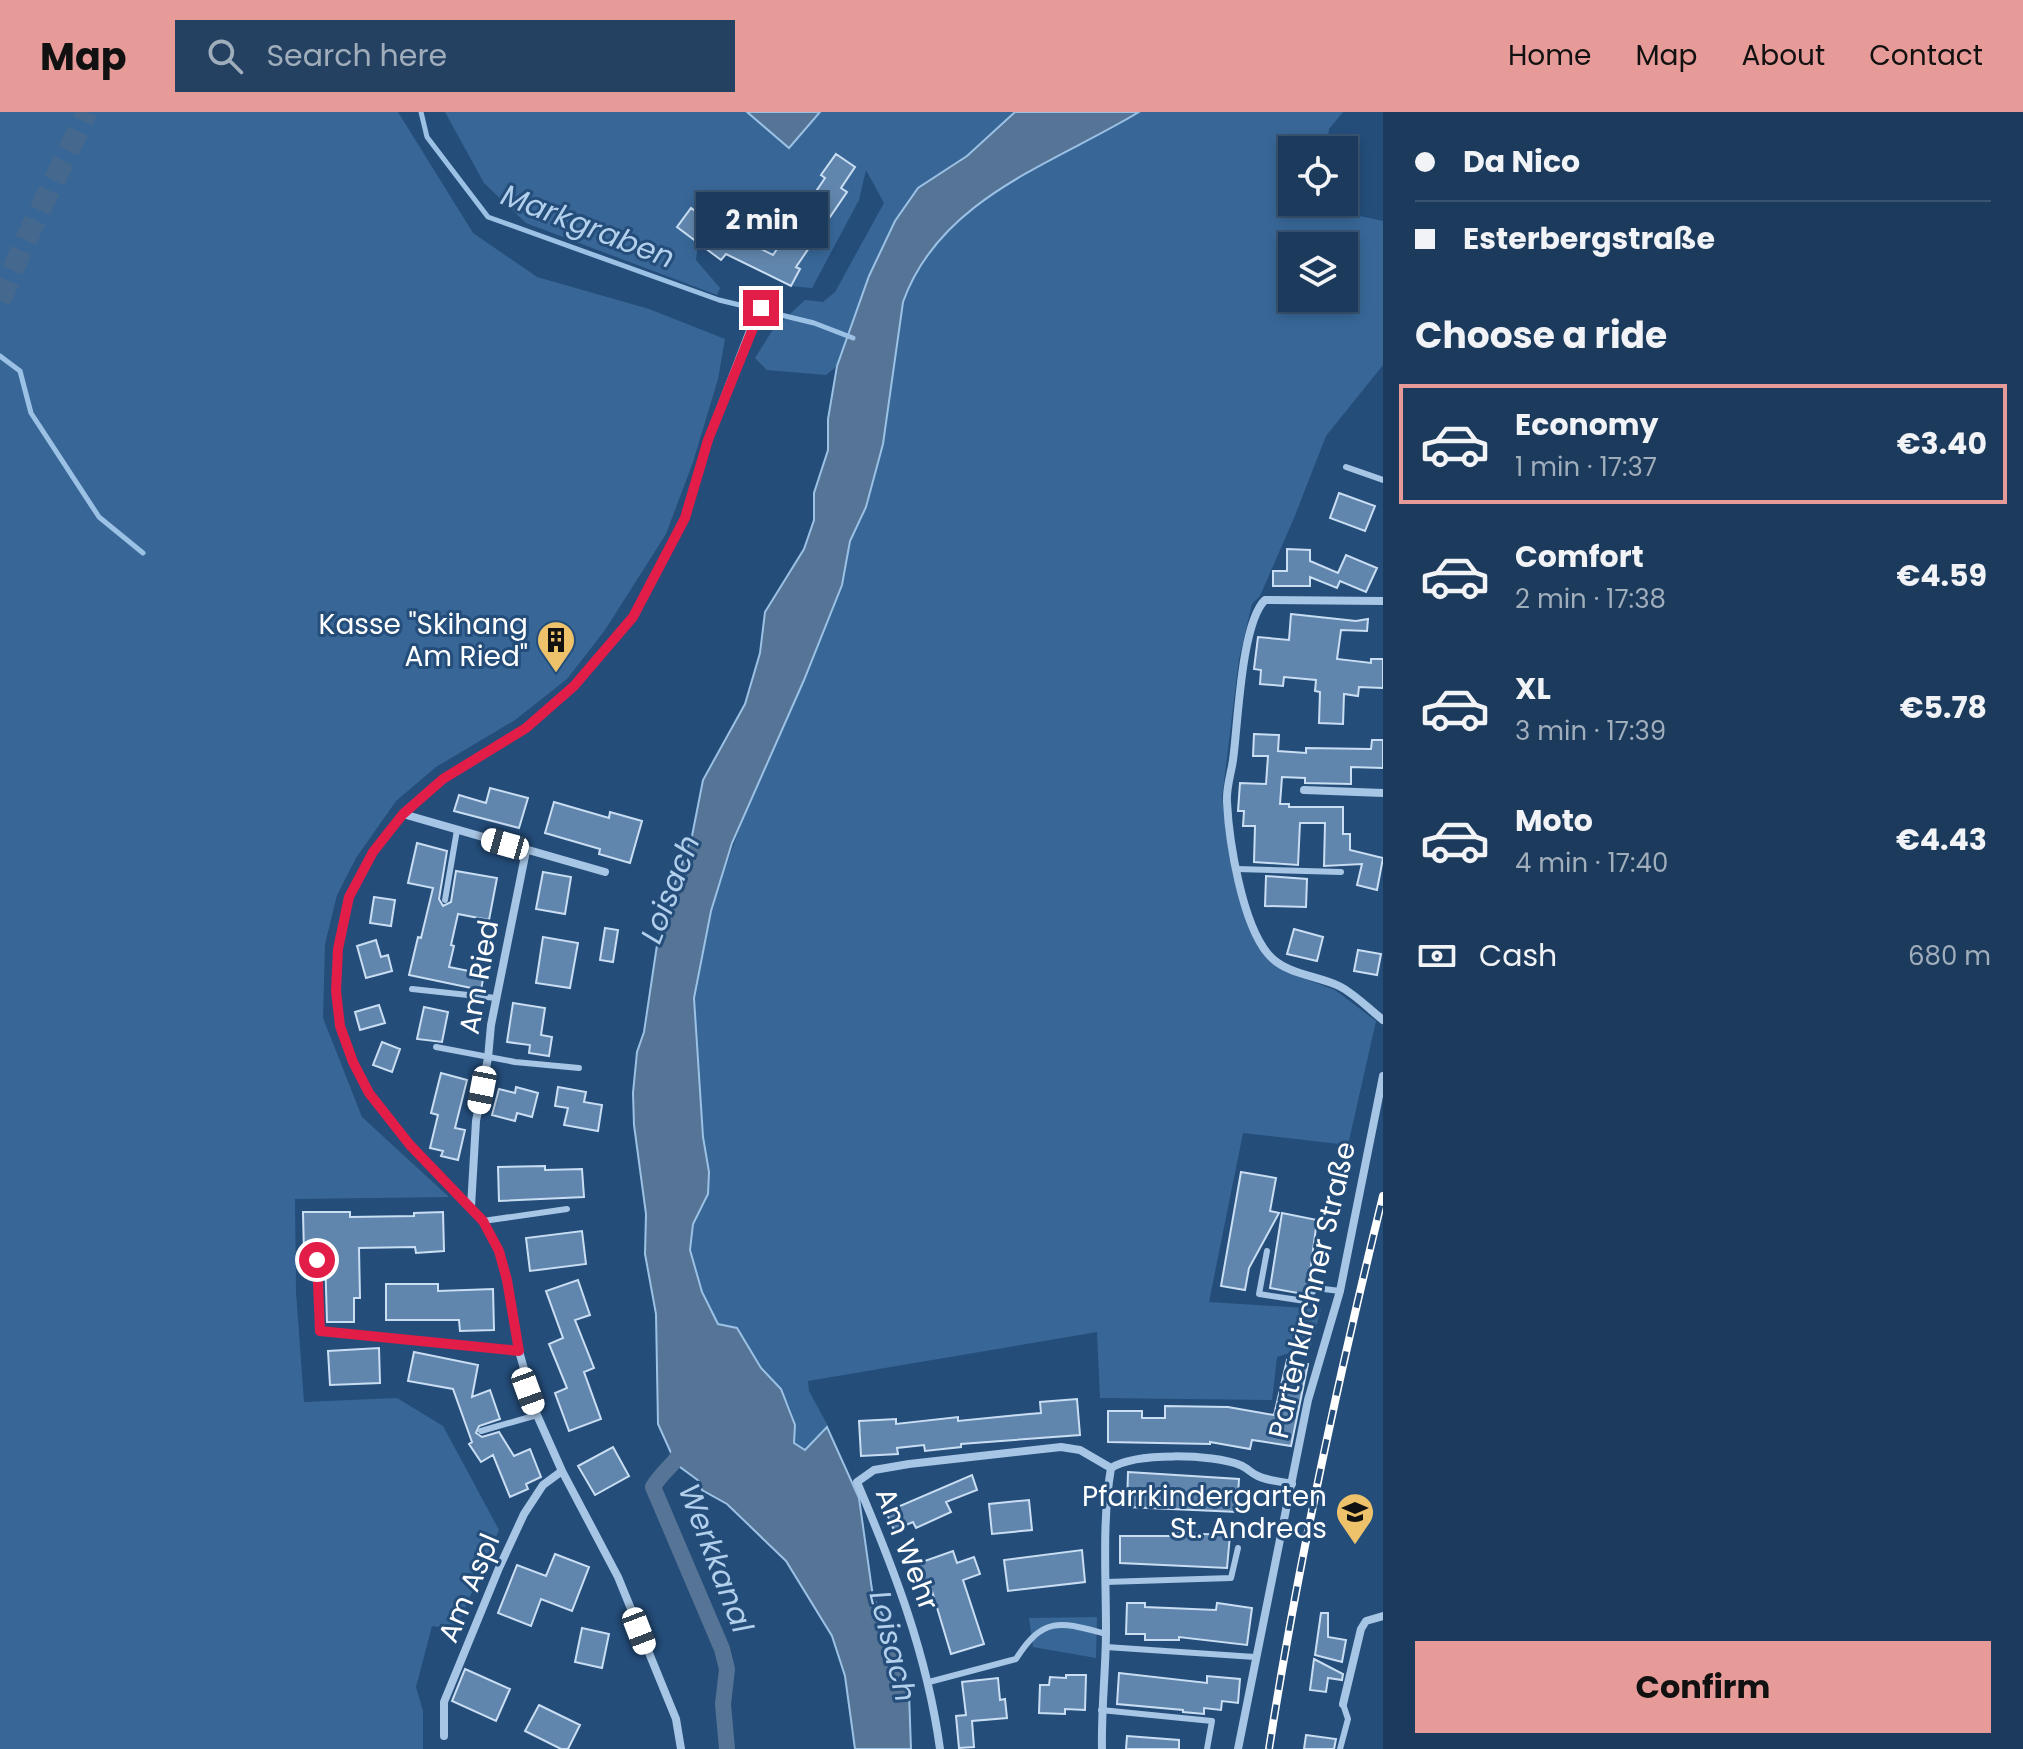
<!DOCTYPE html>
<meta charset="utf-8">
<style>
:root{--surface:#1b3a5c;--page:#244162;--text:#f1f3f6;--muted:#a0adbb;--line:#395472;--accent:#e69b98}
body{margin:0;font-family:Poppins,sans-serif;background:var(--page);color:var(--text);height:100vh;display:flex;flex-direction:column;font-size:30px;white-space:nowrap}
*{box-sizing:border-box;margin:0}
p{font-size:26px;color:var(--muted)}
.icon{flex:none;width:44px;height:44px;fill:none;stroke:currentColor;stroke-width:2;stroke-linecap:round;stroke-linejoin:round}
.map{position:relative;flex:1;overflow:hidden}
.panel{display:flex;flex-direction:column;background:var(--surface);width:640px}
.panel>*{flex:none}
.guide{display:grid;align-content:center;height:176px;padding:0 32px;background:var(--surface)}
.controls{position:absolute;left:1278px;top:24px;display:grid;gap:16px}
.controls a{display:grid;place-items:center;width:80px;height:80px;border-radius:0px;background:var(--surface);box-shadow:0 4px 12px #0003,0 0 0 2px var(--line);font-size:40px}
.end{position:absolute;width:36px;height:36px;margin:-18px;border:10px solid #e11d48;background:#fff;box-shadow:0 0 0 4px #fff}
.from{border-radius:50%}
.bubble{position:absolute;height:56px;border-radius:0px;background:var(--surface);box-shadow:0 4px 12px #0003,0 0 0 2px var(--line);font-size:26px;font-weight:700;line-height:56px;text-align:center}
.car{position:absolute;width:24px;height:48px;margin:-24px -12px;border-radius:10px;box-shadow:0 0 6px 2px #0007;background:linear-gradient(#fff 24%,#345 0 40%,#fff 0 76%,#345 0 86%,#fff 0)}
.guide b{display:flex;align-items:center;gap:28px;height:76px;font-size:30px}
.guide b+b{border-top:2px solid var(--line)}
.guide i{width:20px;height:20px;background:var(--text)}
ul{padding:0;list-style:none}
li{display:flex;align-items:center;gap:24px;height:120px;margin:0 16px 12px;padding:0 16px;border:4px solid transparent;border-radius:0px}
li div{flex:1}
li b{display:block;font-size:30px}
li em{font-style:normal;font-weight:700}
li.active{border-color:var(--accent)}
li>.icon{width:72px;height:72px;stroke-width:1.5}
h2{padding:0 32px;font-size:36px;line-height:96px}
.pay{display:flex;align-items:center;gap:20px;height:88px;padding:0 32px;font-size:30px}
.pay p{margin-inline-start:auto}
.action{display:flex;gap:16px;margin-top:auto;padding:16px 32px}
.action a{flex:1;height:92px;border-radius:0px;background:var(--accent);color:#111;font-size:32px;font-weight:700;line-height:92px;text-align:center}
header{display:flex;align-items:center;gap:48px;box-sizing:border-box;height:112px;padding:0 40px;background:var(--accent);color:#111}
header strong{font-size:38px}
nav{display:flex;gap:44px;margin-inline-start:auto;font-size:28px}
.search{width:560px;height:72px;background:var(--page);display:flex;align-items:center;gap:20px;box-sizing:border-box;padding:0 28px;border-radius:0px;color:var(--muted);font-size:30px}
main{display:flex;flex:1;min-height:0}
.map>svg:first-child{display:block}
.green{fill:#386797;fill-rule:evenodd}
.water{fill:#567495;stroke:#9bc1e5;stroke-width:2}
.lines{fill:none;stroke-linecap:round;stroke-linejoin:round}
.stream{stroke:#9bc1e5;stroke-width:5}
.canal{stroke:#567495;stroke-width:16}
.building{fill:#6186ad;stroke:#cadef3;stroke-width:2}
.trunk-tunnel{stroke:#45688e;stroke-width:22;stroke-dasharray:22 11;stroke-linecap:butt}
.service{stroke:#a7c5e4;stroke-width:6}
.minor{stroke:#a7c5e4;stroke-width:8}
.rail-casing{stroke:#fff;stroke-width:8}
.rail{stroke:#244d7a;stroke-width:5;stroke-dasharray:15;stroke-linecap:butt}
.route{stroke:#e11d48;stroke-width:10}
.labels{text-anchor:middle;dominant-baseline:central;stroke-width:6;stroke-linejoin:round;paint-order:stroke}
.poi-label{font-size:28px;fill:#fff;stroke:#244d7a;text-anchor:end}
.street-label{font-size:28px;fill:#fff;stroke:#244d7a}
.water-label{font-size:30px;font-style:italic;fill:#b2cfec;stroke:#244d7a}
</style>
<header>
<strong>Map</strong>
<div class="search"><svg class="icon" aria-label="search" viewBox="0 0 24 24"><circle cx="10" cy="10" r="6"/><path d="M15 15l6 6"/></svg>Search here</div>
<nav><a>Home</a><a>Map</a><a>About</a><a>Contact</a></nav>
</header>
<main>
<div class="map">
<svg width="1383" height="1637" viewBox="0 0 1383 1637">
<rect width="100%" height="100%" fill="#244d7a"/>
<path class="green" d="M0,0H398L473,121L537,165L649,197L725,227L718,267L693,350L666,422L605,518L567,567L515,608L436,655L396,689L356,746L337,783L325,832L323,906L362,1005L449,1085L295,1087L296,1180L304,1290L397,1286L443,1314L499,1418L456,1517L432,1514L416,1575L423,1599V1637H0Z
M445,0H1015L967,44L918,76L895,109L869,164L837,254L826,263L767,258L755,246L772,219L805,188L823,190L835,180L884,91L866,58L859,88L812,176L791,174L727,142L721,148L698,131L696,148L720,176L717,183L526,111L484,71Z
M1139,0H1343L1329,17L1327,38H1292V90H1322V96L1383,109V253L1326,324L1294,406L1260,484L1252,492L1239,547L1222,686L1236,774L1244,802L1264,844L1286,860L1335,878L1376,909L1348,1033L1243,1021L1209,1190L1321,1197L1311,1234L1277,1245L1272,1288L1100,1286L1097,1220L808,1269L809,1279L828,1314L806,1338L794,1333C799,1294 781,1282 760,1254C752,1242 745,1228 737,1216L718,1212L702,1180L690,1138L693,1112L708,1082L709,1060L703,1025L694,886L711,799L724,759L753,680L842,473L850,429L866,395L883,332L903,190C940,86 1053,52 1139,0ZM1292,134H1344V186H1292Z
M1097,1505L1096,1546L1033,1535L1029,1506Z"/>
<path class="water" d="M747,0H820L789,36Z
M1015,0H1139C1053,52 940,86 903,190L883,332L866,395L850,429L842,473L804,568L732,731L711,799L694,886L703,1025L709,1060L708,1082L693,1112L690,1138L702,1180L718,1212L737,1216L761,1256L781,1277L795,1313L794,1331L805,1338L827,1315L859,1386L873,1485L889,1515L909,1581L911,1637H855L845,1564L832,1524L786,1449L727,1392L702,1378L699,1369L676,1352L658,1312L656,1202L645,1142L646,1102L634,1013L633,981L637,940L644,920L657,833L665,799L692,724L703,668L745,592L760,541L765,500L804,437L814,408V381L828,338V307L837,254L869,164L895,109L918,76L967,44Z"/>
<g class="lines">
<path class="stream" d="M421,0L427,25L488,105L719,188L814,211L853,226
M0,244L20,259L31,301L99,405L143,441"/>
<path class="canal" d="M684,1333C675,1354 664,1357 653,1375L722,1537L727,1557L723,1592L727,1637"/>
</g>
<path class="building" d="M836,42L855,55L841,76L847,80L796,155L800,157L791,174L726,142L721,148L677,115L691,96L737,130L739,126L773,143L825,66L821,63Z
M1339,381L1375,394L1365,419L1330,406Z
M1287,437L1310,438V449L1338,461L1346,443L1377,456L1366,480L1340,469L1337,476L1310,465V474H1273V459H1287Z
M1291,502L1356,509L1368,507L1367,519L1341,518L1337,547L1371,551V547H1383V576L1359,575L1358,584L1344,582L1343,612L1319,611L1320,580L1315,579L1316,568L1284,565L1283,574L1260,572L1261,558L1254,557L1258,525L1289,528Z
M1254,622L1279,623L1278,639L1306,641V636L1371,637L1372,628H1383V656L1351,655V672L1305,671V666L1282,665L1280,692H1289V695H1343V722H1350V738L1383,746L1377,778L1357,773L1362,752L1324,754L1325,711H1300L1298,753L1254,750L1255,714H1243L1244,699H1238L1240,671L1266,672L1268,644H1253Z
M490,676L528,686L519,716L454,699L459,683L486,691Z
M554,690L609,706L610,700L642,709L630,751L599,742L600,737L545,721Z
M417,731L447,739L439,787L443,794L451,790L456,759L497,766L489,808L458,802L451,833L454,834L449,855L484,862L481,878L409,863L418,825L421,826L433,776L408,771Z
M543,760L571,765L565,802L536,797Z
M1266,764L1307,767L1306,795L1265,794Z
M374,785L395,788L391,814L370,811Z
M605,816L618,818L613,850L600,848Z
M1294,817L1323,825L1317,849L1287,842Z
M543,825L578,831L570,876L536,871Z
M376,828L381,845L388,843L392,859L366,866L357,834Z
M1358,838L1381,842L1377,863L1354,859Z
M513,891L545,896L541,923L552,925L549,944L529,941L530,933L507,930Z
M379,893L385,911L360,918L355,900Z
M424,895L448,900L442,930L417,927Z
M382,930L400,937L392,960L373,953Z
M441,961L467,968L455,1016L465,1018L458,1048L441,1044L443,1039L430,1036L438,1003L431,1001Z
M516,975L538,981L532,1005L517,1001L515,1009L492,1003L499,977L515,981Z
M558,975L586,980L584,990L602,993L598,1019L564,1013L568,996L555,994Z
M545,1054V1058L582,1057L584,1085L499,1089L498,1055Z
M1241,1060L1276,1066L1270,1099L1279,1101L1249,1156L1245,1178L1221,1174Z
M303,1100H350V1105L414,1104V1101L443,1100L444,1139L416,1141L415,1135L359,1136L360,1186H354V1210H327L325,1142H304Z
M1282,1101L1317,1108L1308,1176L1303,1182L1270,1176Z
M582,1119L586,1152L530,1159L526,1126Z
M578,1168L590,1203L575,1208L594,1256L584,1260L601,1307L569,1319L555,1281L567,1276L549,1232L563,1226L546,1179Z
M386,1172H438V1179L493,1177L494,1218L460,1219L459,1208H386Z
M379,1236L380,1271L330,1273L328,1239Z
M414,1240L478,1253L472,1285L490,1278L500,1307L479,1314L476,1321L482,1325L499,1320L514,1344L530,1337L541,1365L526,1372L528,1377L510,1385L493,1343L481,1350L469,1332L472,1330L453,1277L408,1269Z
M1287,1248L1308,1252L1291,1334L1252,1328L1250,1337L1210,1330V1332L1108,1330V1299H1142V1306H1165V1294L1228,1295L1274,1303Z
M1077,1287L1080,1323L961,1332V1335L925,1339L924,1333L897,1336L898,1342L861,1344L859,1309L896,1307V1312L958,1305V1309L1029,1302L1041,1301L1040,1290Z
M613,1335L629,1364L595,1383L578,1354Z
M1128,1360L1239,1367L1237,1400L1127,1395Z
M972,1363L977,1378L946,1390L951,1400L916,1416L913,1410L894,1418L886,1400Z
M1029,1388L1032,1418L992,1422L989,1392Z
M1175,1421L1230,1423L1227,1456L1120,1451V1424H1175Z
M1082,1438L1085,1470L1008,1479L1004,1448Z
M953,1439L957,1451L974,1445L980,1462L963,1468L984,1532L951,1542L932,1479L926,1481L916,1452Z
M555,1442L589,1455L572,1499L541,1487L531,1514L498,1501L517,1453L546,1464Z
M1127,1491H1145V1495L1216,1498L1217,1491L1252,1496L1247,1533L1179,1525V1528H1145V1522H1126Z
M1321,1501H1328V1525L1346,1528L1342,1550L1315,1543Z
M582,1516L609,1522L602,1556L575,1550Z
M1314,1547L1343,1562L1342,1568L1328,1566L1326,1580L1310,1578Z
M465,1557L510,1577L496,1609L452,1589Z
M1119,1561L1207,1571V1564L1240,1567L1238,1591L1222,1589L1221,1598L1204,1596V1602L1183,1600V1598L1117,1592Z
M1066,1563H1086L1085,1598L1065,1597V1602L1039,1601L1040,1573H1049L1050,1565L1066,1566Z
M998,1566L1000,1588L1005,1587L1007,1606L972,1609L974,1635L959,1636L956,1604L966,1603L962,1570Z
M539,1593L580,1613L568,1637H561L525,1619Z
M1306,1623L1336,1627L1334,1637H1304Z
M1127,1624L1179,1628V1637H1126Z"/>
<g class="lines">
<path class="trunk-tunnel" d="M0,189L22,136L87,0"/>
<path class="service" d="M1346,355L1383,368
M1237,757L1341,760
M445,788L457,718
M412,877L496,886
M436,935L515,950L579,956
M483,1109L567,1097
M1267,1139L1259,1182L1305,1189L1316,1176L1340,1179
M481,1319L537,1303
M1106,1470L1231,1466L1238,1436
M1106,1535L1255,1545
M929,1570L1016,1547C1044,1503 1061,1510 1106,1522
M1101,1598L1212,1609L1207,1637
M1340,1637L1348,1607L1343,1592"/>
<path class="minor" d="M1383,489L1265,488C1241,511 1238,613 1233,648C1231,662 1226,676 1227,690C1229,730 1242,811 1268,842C1286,863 1316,863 1339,874C1355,882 1369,897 1383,908
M1304,678L1383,681
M403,702L605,760
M471,1095L476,1009L488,946L491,913L526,739
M317,1148L320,1219L519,1239
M1343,1592L1361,1517L1366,1509L1383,1504
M444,1624V1590L499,1456L524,1402L543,1373L562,1359
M681,1637L676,1607L618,1465L562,1359L537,1303L519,1239L507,1168L499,1139L483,1109L410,1033L369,981L353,950L340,914L336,879L338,837L349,785L373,740L403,702L443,667L526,616L574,574L633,505L685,406L708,328L753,211L768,180
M940,1637C927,1542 894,1457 857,1370L874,1358L909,1352L1061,1335L1080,1338L1111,1356
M1102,1637C1101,1597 1106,1558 1106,1518C1106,1465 1102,1409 1111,1356C1135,1340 1213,1342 1240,1353C1246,1355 1250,1360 1256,1363C1266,1369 1280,1369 1292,1372
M1238,1637L1308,1288L1340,1179L1383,964"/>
<defs>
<path id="rail" d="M1269,1637C1298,1451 1338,1267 1383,1084"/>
</defs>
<use href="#rail" class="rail-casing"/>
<use href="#rail" class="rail"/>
</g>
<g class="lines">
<path class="route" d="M317,1148L320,1219L519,1239L507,1168L499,1139L483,1109L410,1033L369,981L353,950L340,914L336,879L338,837L349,785L373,740L403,702L443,667L526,616L574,574L633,505L685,406L708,328L761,196"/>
</g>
<defs>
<symbol id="building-pin" viewBox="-11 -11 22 30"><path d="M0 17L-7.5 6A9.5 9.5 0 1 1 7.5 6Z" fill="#eec26b" stroke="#244d7a"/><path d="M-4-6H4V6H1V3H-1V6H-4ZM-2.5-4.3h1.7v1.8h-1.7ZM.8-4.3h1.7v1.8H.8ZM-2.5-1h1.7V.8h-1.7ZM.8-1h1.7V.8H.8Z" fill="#111"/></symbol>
<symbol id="school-pin" viewBox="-11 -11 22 30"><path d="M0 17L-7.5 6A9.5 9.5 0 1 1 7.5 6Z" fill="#eec26b" stroke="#244d7a"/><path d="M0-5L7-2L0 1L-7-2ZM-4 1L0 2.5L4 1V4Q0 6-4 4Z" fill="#111"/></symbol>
</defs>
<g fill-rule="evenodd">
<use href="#building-pin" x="534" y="506" width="44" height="60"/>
<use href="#school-pin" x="1333" y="1378" width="44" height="60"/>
</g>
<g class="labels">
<g class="poi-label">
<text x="528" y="512">Kasse "Skihang<tspan x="528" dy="32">Am Ried"</tspan></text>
<text x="1327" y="1384">Pfarrkindergarten<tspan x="1327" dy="32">St. Andreas</tspan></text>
</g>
<g class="street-label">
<text transform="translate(479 865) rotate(-80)">Am Ried</text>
<text transform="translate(1312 1178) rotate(-77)">Partenkirchner Straße</text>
<text transform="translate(907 1437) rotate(69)">Am Wehr</text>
<text transform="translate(469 1476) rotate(-67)">Am Aspl</text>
</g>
<g class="water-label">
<text transform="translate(588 114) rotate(21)">Markgraben</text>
<text transform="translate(670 777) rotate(-69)">Loisach</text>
<text transform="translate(716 1446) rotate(69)">Werkkanal</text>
<text transform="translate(893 1534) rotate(76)">Loisach</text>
</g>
</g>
</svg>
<div class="controls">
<a><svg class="icon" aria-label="locate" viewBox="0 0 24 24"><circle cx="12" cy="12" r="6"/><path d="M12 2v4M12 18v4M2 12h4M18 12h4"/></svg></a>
<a><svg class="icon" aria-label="layers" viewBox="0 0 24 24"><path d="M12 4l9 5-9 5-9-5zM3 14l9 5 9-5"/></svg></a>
</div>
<i class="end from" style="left:317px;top:1148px"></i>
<i class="end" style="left:761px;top:196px"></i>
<div class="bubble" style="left:696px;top:80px;width:132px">2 min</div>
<i class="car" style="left:505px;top:732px;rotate:286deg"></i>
<i class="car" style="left:482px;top:978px;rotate:191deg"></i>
<i class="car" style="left:528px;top:1279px;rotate:160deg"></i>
<i class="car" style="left:639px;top:1519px;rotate:159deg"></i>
</div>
<section class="panel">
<div class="guide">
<b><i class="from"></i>Da Nico</b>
<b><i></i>Esterbergstraße</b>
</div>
<h2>Choose a ride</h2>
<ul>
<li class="active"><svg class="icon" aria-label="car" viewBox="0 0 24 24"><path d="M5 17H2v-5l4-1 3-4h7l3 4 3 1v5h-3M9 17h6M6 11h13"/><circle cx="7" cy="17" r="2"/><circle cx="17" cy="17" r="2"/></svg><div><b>Economy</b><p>1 min · 17:37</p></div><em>€3.40</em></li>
<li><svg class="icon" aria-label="car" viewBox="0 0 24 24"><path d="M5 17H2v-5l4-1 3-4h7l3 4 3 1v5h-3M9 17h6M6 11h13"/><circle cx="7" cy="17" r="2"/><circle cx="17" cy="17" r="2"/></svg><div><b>Comfort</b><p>2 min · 17:38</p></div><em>€4.59</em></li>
<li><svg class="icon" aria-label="car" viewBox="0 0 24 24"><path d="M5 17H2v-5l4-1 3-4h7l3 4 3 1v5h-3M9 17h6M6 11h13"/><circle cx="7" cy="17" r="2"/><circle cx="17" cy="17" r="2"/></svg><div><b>XL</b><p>3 min · 17:39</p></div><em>€5.78</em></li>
<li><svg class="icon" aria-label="car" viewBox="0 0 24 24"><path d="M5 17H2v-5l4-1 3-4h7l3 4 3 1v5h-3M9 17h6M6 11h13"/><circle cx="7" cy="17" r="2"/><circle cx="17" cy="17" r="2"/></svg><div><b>Moto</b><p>4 min · 17:40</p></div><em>€4.43</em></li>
</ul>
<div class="pay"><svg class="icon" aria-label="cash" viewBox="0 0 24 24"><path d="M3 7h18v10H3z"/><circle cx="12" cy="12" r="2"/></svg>Cash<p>680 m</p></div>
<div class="action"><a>Confirm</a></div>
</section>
</main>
